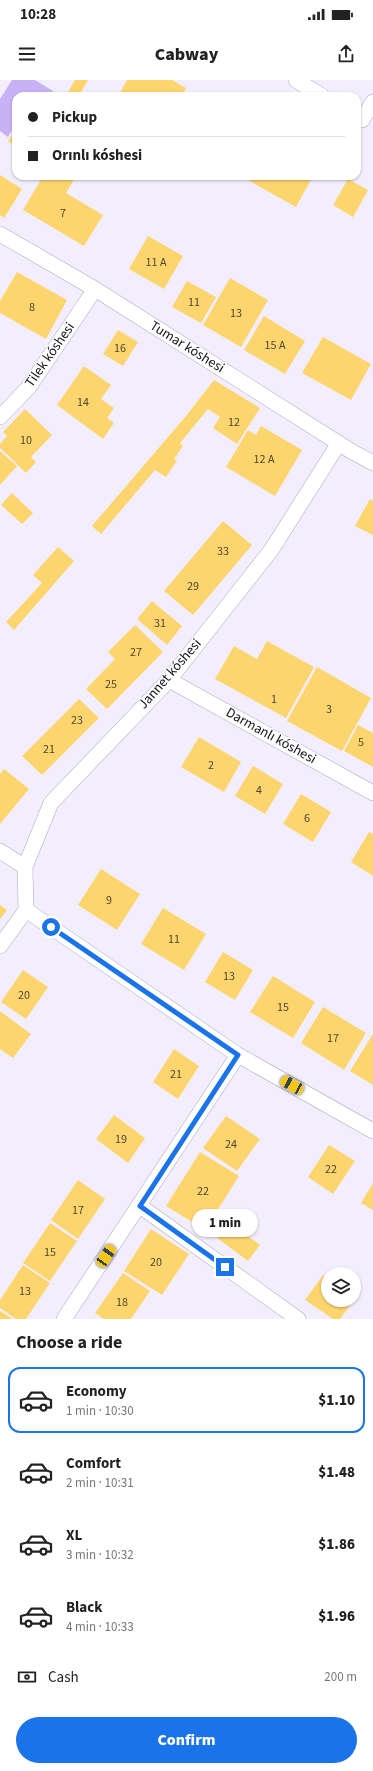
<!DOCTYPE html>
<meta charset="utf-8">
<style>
:root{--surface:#fff;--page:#f2f2f2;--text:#222;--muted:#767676;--line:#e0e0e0;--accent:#1a73e8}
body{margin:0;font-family:"Source Sans 3",sans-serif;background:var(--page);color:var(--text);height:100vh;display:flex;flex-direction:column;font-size:15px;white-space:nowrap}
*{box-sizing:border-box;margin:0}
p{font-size:13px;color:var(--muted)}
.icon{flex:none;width:22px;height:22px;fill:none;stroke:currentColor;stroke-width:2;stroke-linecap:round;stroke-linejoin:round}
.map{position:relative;height:1239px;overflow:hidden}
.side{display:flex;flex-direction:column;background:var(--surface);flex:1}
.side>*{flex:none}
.hud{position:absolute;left:12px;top:12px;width:349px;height:88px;border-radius:12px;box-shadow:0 1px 3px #0004;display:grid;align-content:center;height:88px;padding:0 16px;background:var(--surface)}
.tools{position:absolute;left:321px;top:1187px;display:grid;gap:8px}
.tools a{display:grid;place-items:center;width:40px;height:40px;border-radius:50%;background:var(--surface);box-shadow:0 1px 3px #0004;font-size:20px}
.end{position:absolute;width:18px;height:18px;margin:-9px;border:5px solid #1a73e8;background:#fff;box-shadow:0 0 0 2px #fff}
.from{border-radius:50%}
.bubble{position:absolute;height:28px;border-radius:14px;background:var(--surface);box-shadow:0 1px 3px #0004;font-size:13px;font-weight:800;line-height:28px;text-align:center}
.car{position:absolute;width:12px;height:24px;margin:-12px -6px;border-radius:5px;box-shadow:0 0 3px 1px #0007;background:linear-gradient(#f5c518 24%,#345 0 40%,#f5c518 0 76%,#345 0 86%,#f5c518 0)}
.hud b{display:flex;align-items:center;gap:14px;height:38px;font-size:15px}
.hud b+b{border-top:1px solid var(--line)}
.hud i{width:10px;height:10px;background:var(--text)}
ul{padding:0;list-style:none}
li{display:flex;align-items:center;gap:12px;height:66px;margin:0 8px 6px;padding:0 8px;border:2px solid transparent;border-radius:12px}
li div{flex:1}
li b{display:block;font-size:15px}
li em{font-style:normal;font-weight:800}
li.selected{border-color:var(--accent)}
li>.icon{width:36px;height:36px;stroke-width:1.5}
h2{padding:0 16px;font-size:18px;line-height:48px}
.pay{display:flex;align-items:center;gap:10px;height:44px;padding:0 16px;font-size:15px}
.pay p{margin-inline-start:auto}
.cta{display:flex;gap:8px;margin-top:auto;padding:8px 16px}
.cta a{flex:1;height:46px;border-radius:24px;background:var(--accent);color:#fff;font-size:16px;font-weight:800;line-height:46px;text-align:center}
.status{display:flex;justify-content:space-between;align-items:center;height:28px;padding:0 20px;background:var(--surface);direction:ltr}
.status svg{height:11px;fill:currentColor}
header{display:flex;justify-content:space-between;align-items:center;height:52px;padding:0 16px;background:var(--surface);font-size:18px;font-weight:800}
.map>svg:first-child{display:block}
.green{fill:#c8b2f5}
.building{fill:#fdd56e}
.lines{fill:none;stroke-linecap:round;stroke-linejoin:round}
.street-casing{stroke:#aea8bb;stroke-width:16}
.street{stroke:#fff;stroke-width:15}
.route{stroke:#1a73e8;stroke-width:5}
.labels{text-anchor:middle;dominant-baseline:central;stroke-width:3;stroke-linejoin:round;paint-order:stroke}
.number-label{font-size:12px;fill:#4f442f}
.street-label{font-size:14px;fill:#15131a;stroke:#fefefe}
</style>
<div class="status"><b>10:28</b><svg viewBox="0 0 49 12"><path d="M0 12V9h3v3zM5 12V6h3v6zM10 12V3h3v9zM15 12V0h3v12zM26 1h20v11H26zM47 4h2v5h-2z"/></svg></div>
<header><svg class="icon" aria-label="menu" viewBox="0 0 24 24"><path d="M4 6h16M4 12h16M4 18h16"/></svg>Cabway<svg class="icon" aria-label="share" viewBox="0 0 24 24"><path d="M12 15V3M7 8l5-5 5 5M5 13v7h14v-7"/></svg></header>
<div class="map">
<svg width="373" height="1239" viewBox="0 0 373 1239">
<rect width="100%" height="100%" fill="#f3eefe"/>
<path class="green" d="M12,0H35L53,11L50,16H16V43L8,57L0,51V19Z"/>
<path class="building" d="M75,0H88L79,16H74L68,12Z
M127,0H172L186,8L181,16H118Z
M16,49V66L8,61Z
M0,95L22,109L4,138L0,135Z
M43,96H76L66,113L103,135L84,166L23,130Z
M250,96H313L296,127L248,100Z
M348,99L368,110L353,137L333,125Z
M148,156L183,176L164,209L129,189Z
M17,192L67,220L46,259L0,233V221Z
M230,198L268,220L241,267L203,245Z
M187,201L216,217L201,243L172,227Z
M264,236L305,261L285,294L244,270Z
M118,250L138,262L123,286L103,274Z
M323,257L371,284L351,320L302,293Z
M84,286L111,305L101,319L114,328L107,338L114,343L103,359L57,325Z
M214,300L260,328L237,364L213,348L220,337L208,329L180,363L183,366L174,379L177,381L166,397L155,390L101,454L92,446L186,336Z
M25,329L52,355L31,377L36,382L26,393L0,368V364L7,356L3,352Z
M261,346L302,370L275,416L226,387L248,350L256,355Z
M0,371L17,386L0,405Z
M12,413L33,433L22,444L1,425Z
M370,419L373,421V455L355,446Z
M223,441L252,465L193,535L164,511Z
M58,467L74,481L14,550L6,542L42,503L33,495Z
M152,521L182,546L167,565L137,539Z
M135,545L163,572L107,629L86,609L115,579L108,572Z
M267,561L314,587L286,638L215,599L234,566L257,579Z
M317,587L371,618L342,671L287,641Z
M79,619L99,638L42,695L22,676Z
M358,645L373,653V687L344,671Z
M199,657L241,682L224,712L181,687Z
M253,686L283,704L265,734L235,716Z
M4,689L29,709L0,744V694Z
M301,714L331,732L313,762L283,744Z
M369,752L373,754V796L351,782Z
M101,789L140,814L117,850L78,825Z
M0,825L7,830L0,839Z
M163,828L206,854L184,890L141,864Z
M223,872L253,890L235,920L205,902Z
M23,890L48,907L26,939L1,922Z
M273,896L315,922L293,958L250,932Z
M323,927L366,953L344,990L301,963Z
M0,931L31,954L13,978L0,969Z
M373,954V1005L350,991Z
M174,969L199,986L178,1019L153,1002Z
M114,1035L145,1058L128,1083L96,1059Z
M226,1036L260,1059L237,1091L203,1068Z
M329,1065L355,1081L333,1114L308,1097Z
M200,1072L239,1096L205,1150L166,1126Z
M78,1100L105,1119L78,1159L51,1140Z
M373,1103V1130L361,1123Z
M229,1142L260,1165L248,1181L217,1158Z
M50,1143L77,1161L50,1201L23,1183Z
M151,1149L189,1174L162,1215L124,1191Z
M23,1185L50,1203L26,1239H16L0,1228V1220Z
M123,1193L150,1211L131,1239H104L95,1233Z
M323,1195L328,1199V1220H354L340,1239H333L305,1220Z
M0,1231L13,1239H0Z"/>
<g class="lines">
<defs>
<path id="street" d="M296,0L322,16
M362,40L373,22
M0,154L95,209L351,371L373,383
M0,337L29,307L95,209
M169,600L373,713
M0,771L25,787
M26,830L25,787L51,723L169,600L272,469L339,363
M26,830L238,975L373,1051
M0,866L26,830
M140,1126L298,1239
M64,1239L238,975"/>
</defs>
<use href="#street" class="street-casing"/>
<use href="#street" class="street"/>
</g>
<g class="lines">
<path class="route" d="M51,847L238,975L140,1126L225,1187"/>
</g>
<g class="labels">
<g class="number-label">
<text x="63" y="133">7</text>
<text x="156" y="182">11 А</text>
<text x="194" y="222">11</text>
<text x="32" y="227">8</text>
<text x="236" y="233">13</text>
<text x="275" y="265">15 А</text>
<text x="120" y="268">16</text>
<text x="83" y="322">14</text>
<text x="234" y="342">12</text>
<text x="26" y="360">10</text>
<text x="264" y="379">12 А</text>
<text x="223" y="471">33</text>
<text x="193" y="506">29</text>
<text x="160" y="543">31</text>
<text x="136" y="572">27</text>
<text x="111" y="604">25</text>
<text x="274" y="619">1</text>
<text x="329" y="629">3</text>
<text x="77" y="640">23</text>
<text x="361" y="662">5</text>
<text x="49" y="669">21</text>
<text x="211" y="685">2</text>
<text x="259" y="710">4</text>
<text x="307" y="738">6</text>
<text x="109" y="820">9</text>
<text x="174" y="859">11</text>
<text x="229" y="896">13</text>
<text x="24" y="915">20</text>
<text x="283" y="927">15</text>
<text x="333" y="958">17</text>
<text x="176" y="994">21</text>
<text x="121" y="1059">19</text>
<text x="231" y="1064">24</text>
<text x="331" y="1089">22</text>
<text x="203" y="1111">22</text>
<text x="78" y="1130">17</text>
<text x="50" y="1172">15</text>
<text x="156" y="1182">20</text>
<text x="25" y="1211">13</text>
<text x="122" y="1222">18</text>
</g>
<g class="street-label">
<text transform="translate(187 267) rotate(32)">Tumar kóshesi</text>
<text transform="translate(50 275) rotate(-55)">Tilek kóshesi</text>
<text transform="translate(170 594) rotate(-49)">Jannet kóshesi</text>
<text transform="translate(271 656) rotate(29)">Darmanlı kóshesi</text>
</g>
</g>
</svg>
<div class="tools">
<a><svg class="icon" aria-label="layers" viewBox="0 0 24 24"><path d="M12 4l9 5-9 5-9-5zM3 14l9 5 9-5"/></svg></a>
</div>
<i class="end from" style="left:51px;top:847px"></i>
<i class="end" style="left:225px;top:1187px"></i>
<div class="bubble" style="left:192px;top:1129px;width:66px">1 min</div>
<i class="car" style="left:292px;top:1005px;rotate:299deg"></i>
<i class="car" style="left:106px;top:1176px;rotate:34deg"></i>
<div class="hud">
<b><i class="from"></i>Pickup</b>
<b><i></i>Orınlı kóshesi</b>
</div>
</div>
<section class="side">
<h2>Choose a ride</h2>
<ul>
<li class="selected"><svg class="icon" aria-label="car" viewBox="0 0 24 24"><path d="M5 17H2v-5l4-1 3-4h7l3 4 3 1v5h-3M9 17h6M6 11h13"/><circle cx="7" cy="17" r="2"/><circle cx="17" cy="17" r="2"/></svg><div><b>Economy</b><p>1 min · 10:30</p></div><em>$1.10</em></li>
<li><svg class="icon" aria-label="car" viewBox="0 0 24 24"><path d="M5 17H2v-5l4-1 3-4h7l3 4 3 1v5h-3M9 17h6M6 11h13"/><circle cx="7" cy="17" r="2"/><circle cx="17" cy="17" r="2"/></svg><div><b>Comfort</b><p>2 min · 10:31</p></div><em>$1.48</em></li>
<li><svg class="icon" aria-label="car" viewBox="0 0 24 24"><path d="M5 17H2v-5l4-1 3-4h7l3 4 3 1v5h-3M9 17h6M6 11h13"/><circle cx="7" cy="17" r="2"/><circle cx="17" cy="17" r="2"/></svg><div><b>XL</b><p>3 min · 10:32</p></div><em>$1.86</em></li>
<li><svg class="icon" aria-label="car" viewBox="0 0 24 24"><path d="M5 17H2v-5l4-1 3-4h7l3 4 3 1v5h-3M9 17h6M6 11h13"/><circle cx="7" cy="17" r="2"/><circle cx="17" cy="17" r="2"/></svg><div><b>Black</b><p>4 min · 10:33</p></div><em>$1.96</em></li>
</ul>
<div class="pay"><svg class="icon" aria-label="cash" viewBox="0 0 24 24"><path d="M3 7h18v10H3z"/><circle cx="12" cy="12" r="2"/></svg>Cash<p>200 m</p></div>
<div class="cta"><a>Confirm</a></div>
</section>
